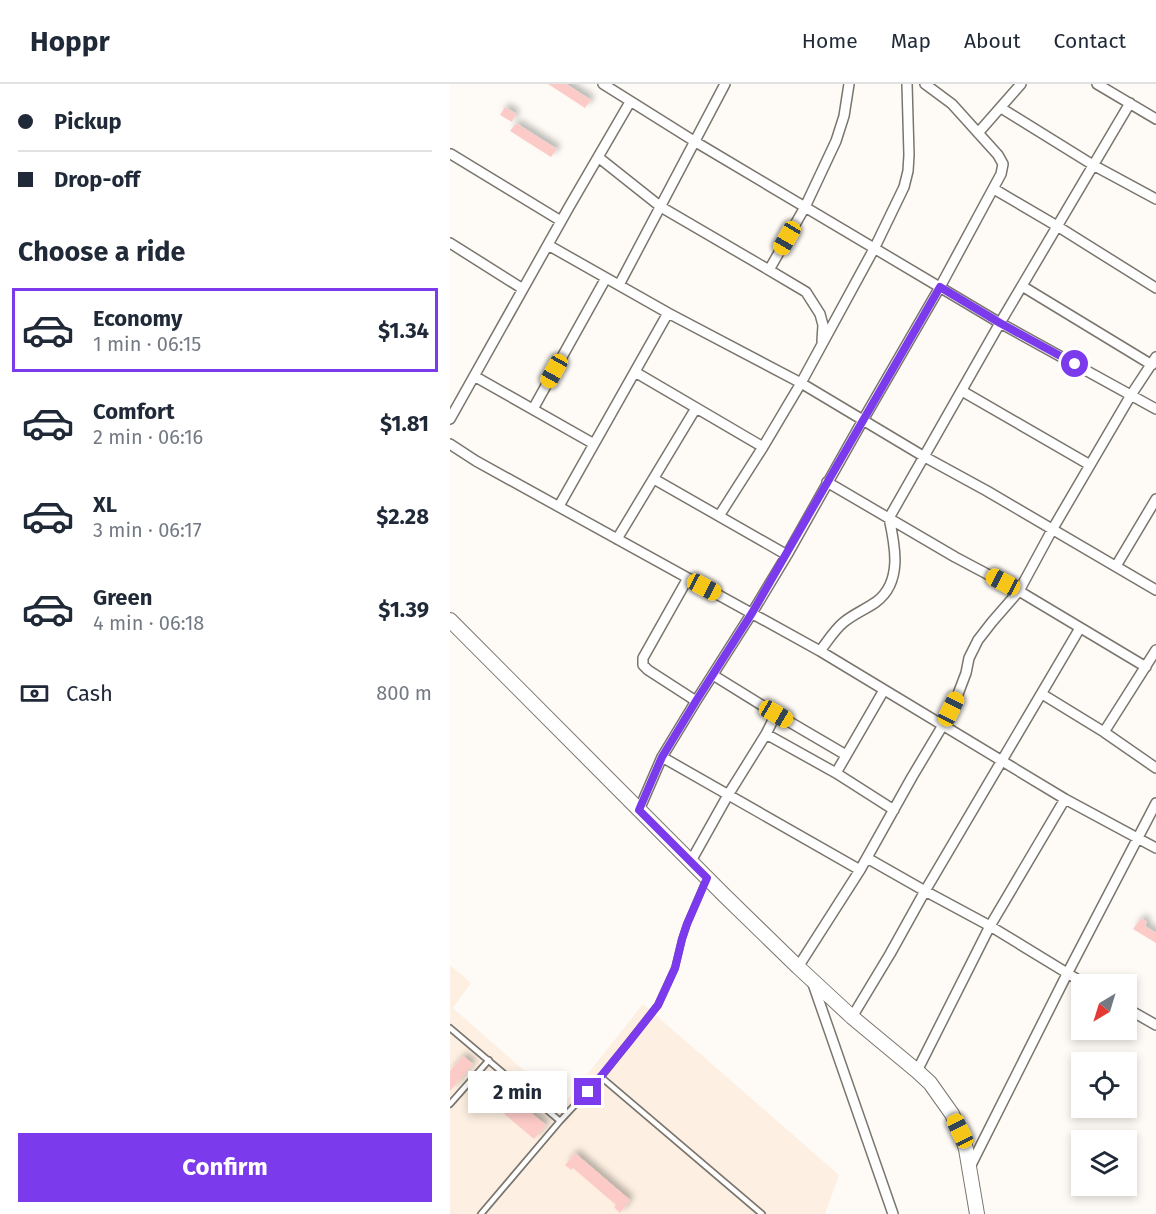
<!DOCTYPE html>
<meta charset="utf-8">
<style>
:root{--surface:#fff;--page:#f2f2f3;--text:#1f2937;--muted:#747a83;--line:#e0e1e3;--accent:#7c3aed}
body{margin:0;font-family:"Fira Sans",sans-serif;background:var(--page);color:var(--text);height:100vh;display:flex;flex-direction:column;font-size:22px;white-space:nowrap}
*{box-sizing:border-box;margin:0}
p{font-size:20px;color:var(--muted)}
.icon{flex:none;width:33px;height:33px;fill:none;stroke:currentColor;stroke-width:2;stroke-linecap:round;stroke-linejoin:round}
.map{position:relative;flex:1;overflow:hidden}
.side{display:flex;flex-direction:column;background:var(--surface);width:450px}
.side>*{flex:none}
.hud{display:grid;align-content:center;height:132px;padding:0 18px;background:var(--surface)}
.needle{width:39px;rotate:218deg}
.buttons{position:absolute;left:621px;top:890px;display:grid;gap:12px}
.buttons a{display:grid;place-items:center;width:66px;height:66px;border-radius:0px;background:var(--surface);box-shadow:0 3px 9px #0003;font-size:30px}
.end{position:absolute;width:27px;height:27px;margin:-14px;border:8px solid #7c3aed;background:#fff;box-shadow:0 0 0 3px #fff}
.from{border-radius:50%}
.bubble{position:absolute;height:42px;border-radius:0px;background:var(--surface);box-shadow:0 3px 9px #0003;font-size:20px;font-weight:700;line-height:42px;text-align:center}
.car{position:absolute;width:18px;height:36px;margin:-18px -9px;border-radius:8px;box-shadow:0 0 4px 2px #0007;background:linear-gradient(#f5c518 24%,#345 0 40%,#f5c518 0 76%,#345 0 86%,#f5c518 0)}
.hud b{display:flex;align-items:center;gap:21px;height:57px;font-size:22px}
.hud b+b{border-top:2px solid var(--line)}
.hud i{width:15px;height:15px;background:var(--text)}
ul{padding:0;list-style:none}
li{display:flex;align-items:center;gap:18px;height:84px;margin:0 12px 9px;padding:0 6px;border:3px solid transparent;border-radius:0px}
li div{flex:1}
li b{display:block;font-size:22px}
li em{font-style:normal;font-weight:700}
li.active{border-color:var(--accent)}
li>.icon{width:54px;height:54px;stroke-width:1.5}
h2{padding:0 18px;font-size:27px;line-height:72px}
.pay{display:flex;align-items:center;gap:15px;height:66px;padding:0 18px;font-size:22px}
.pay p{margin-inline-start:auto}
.button{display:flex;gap:12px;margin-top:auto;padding:12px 18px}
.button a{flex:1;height:69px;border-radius:0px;background:var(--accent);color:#fff;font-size:24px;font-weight:700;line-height:69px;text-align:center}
header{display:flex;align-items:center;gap:36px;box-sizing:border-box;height:84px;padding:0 30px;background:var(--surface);border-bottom:2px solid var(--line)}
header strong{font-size:28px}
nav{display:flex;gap:33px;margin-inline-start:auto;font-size:21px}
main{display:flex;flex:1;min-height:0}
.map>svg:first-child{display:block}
.commercial{fill:#fdefe1}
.building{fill:#fccbc8;filter:url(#shadow)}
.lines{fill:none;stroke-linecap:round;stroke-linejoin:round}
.lane-casing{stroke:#7a756d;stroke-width:8}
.street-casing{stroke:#7a756d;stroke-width:12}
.secondary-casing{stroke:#7a756d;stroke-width:16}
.lane{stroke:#fff;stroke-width:4.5}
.street{stroke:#fff;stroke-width:9}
.secondary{stroke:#fff;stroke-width:14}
.route{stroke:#7c3aed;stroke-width:8}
</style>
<header>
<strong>Hoppr</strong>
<nav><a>Home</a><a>Map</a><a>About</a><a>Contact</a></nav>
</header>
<main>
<section class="side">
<div class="hud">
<b><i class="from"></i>Pickup</b>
<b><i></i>Drop-off</b>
</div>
<h2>Choose a ride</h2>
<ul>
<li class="active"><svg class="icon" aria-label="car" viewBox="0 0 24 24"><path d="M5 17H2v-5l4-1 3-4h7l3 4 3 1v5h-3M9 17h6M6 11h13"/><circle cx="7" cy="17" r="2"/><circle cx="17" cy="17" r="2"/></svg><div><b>Economy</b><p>1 min · 06:15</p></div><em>$1.34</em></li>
<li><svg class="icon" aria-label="car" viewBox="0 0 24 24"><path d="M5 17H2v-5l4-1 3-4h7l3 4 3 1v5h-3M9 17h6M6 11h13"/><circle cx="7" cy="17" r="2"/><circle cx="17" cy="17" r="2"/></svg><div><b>Comfort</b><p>2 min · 06:16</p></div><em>$1.81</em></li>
<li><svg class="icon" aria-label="car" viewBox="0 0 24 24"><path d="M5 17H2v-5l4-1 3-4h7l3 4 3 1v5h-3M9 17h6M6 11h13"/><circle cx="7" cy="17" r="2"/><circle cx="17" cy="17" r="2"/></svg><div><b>XL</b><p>3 min · 06:17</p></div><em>$2.28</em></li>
<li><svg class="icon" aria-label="car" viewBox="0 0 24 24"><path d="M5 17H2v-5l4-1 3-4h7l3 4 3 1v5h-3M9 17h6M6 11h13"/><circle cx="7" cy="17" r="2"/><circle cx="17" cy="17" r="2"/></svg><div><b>Green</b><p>4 min · 06:18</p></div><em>$1.39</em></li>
</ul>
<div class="pay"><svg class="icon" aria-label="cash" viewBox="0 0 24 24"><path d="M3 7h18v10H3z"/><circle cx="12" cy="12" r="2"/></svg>Cash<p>800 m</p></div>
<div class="button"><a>Confirm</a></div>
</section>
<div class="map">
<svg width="706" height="1130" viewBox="0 0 706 1130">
<defs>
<filter id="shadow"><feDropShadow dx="4" dy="-4" stdDeviation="3" flood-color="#0004"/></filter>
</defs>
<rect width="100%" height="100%" fill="#fefbf6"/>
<path class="commercial" d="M0,881L21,899L3,924L113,1021L193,920L389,1091L375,1130H0Z"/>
<path class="building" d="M98,0H116L141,16L135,24Z
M55,23L66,30L62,38L50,31Z
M66,39L107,65L101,73L60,47Z
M691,834L697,838L695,842L706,849V859L683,845Z
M13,972L23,980L0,1007V987Z
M44,998L96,1041L84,1055L39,1017L32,1025L26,1020Z
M125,1069L180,1116L170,1129L164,1123L166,1121L123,1084L121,1086L115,1081Z"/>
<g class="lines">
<defs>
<path id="lane" d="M0,944L110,1037
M151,993L312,1130
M0,1020L39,976
M31,1130L110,1037L151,993L208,921L225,884L232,855L237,840L256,796"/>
<path id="street" d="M153,0L244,57L550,239L706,325
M647,0L706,35
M551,24L643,81L706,115
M528,49L571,0
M1,70L111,137
M148,73L211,123L319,186L356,208L370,230L373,241L372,257
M544,105L607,142L706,204
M0,159L73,205
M98,161L218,229L351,299L473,372L537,407L706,506
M319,186L355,123L386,57L394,32L399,0
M169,201L275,0
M572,202L702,281
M185,288L313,363
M24,292L144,360
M512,307L640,381
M83,325L156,194
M0,335L119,123L180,18
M0,360L26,377L370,567L615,715L706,764
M204,395L337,471
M377,398L505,473L569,507L696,583
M109,422L218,229
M269,432L313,363L351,299L425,163L454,103L458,87L459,71L457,0
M167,455L246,324
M666,482L706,415
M238,494L193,574V581L198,586L246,617
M370,567C377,558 385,545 394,538C404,530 416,525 426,518C453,498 445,461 439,434L550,239L680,19
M263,591L326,630L396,671
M592,610L654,648L706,684
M654,648L706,566
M316,650L386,689L444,726
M212,673L410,786
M386,689L434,606
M189,726L212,673L246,617L302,529L337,471L413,336L490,203L551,90L553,80L548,71L502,20L475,0
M417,774L475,807L540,842L635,900
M241,777L278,711L316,650L326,630
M348,883L410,786L462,693L493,641L508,610L516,589L519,574L528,556L542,538L569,507L602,446L681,311L706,273
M362,897L443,1130
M676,924L706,941
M402,933L440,870L475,807L630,544
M467,987L540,842L615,715
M520,1083L617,890L706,719"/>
<path id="secondary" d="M0,536L274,811L348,883L402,933L467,987L480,999L502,1030L510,1047L516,1065L527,1130"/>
</defs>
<use href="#lane" class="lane-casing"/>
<use href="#street" class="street-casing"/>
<use href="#secondary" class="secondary-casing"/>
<use href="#lane" class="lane"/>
<use href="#street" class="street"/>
<use href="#secondary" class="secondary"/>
</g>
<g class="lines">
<path class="route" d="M138,1008L179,958L208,921L225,884L232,855L237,840L257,794L189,726L212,673L246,617L302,529L490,203L550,239L625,280"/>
</g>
</svg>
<div class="buttons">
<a><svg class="needle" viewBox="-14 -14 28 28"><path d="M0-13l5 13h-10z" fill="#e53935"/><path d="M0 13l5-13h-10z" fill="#747a83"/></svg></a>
<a><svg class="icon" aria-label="locate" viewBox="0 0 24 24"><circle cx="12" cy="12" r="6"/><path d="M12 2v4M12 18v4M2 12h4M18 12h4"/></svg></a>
<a><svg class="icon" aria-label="layers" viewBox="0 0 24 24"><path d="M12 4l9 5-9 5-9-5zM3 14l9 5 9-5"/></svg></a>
</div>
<i class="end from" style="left:625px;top:280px"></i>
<i class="end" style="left:138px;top:1008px"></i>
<div class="bubble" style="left:18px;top:987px;width:99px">2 min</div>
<i class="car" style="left:337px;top:154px;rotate:210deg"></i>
<i class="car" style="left:104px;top:287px;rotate:209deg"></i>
<i class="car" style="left:553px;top:498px;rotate:298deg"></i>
<i class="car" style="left:254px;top:503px;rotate:118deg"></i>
<i class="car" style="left:501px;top:625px;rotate:26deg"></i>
<i class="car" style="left:326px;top:630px;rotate:120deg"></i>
<i class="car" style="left:510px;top:1047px;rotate:334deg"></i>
</div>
</main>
